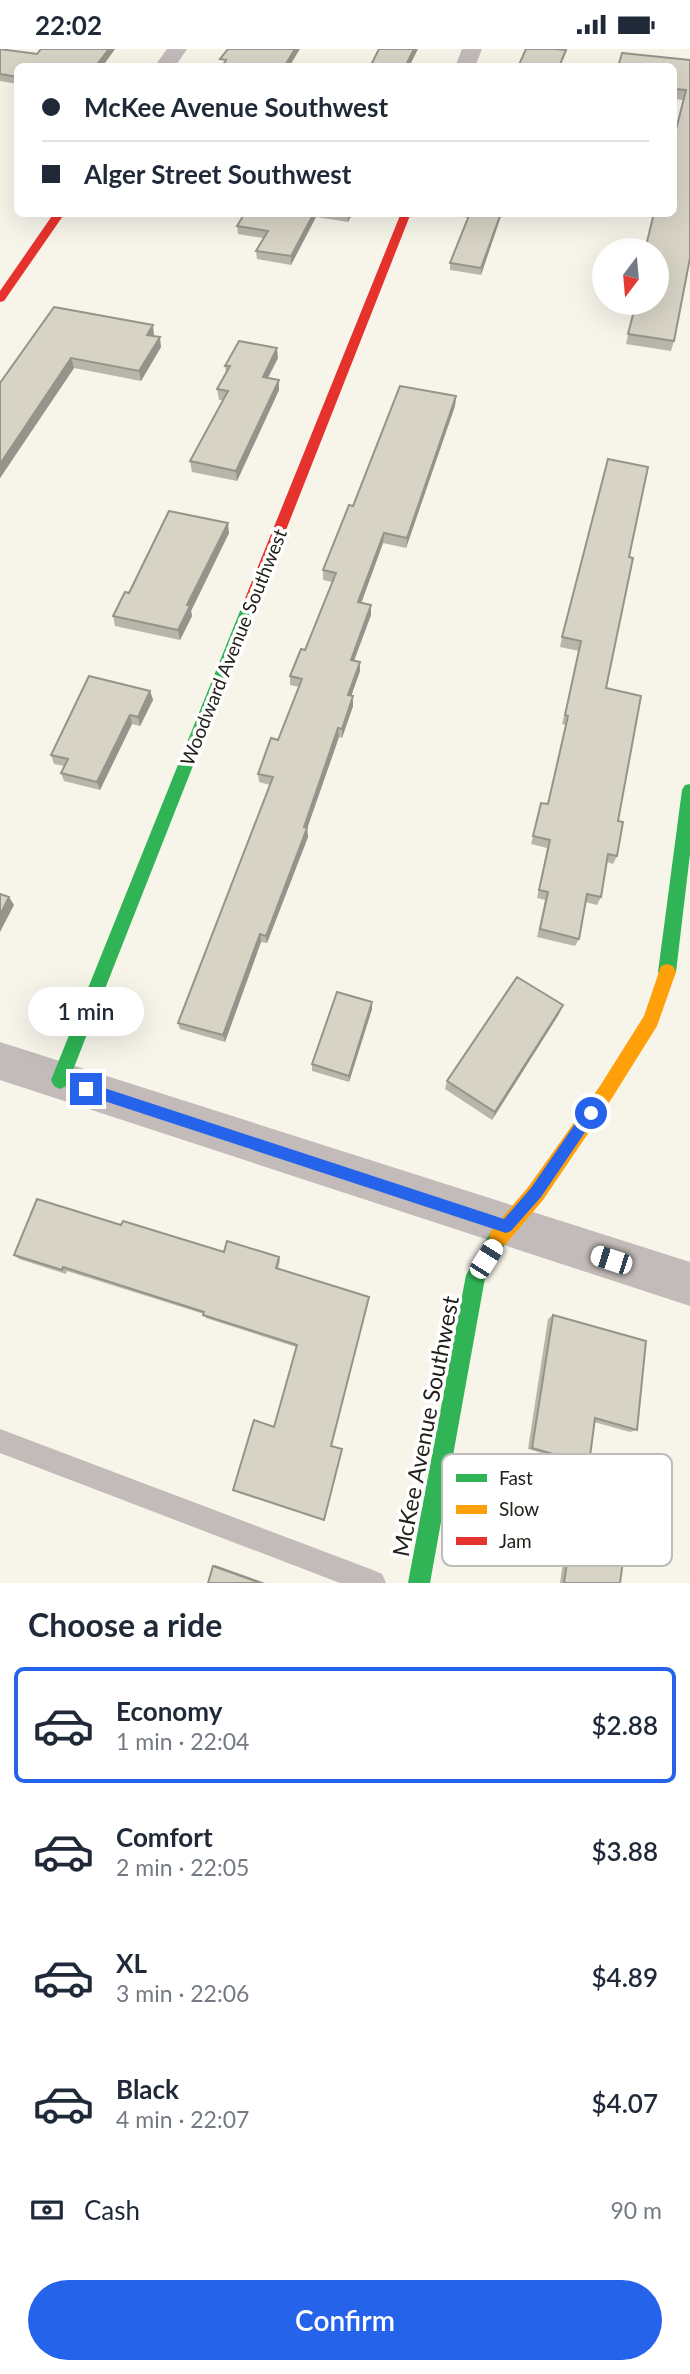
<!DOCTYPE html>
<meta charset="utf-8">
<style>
:root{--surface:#fff;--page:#f6f6f7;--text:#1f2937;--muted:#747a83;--line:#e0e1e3;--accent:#2563eb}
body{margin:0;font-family:Lato,sans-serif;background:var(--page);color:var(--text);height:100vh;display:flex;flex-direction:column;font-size:26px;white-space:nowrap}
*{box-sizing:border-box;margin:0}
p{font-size:23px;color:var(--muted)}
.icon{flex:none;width:38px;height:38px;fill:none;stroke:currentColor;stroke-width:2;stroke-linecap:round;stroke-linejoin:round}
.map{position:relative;height:1534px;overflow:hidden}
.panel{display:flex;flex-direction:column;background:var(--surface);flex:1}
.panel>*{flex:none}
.guide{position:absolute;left:14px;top:14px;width:663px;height:154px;border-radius:10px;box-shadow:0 7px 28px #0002;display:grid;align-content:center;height:154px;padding:0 28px;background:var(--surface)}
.needle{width:46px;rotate:196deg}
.controls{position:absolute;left:592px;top:189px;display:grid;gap:14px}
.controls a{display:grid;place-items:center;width:77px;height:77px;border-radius:50%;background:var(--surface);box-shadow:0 7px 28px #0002;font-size:35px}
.end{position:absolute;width:32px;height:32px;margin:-16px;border:9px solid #2563eb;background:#fff;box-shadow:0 0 0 4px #fff}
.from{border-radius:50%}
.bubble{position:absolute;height:49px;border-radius:24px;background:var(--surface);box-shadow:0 7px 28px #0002;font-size:23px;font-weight:600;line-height:49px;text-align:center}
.car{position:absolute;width:21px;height:42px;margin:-21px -10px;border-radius:9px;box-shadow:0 0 5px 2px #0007;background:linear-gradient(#fff 24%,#345 0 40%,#fff 0 76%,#345 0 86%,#fff 0)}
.guide b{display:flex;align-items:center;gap:24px;height:66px;font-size:26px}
.guide b+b{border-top:2px solid var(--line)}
.guide i{width:18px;height:18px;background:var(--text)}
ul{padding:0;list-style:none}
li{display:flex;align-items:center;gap:21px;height:116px;margin:0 14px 10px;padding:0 14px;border:4px solid transparent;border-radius:10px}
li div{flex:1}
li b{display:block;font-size:26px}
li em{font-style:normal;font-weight:600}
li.active{border-color:var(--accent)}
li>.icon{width:63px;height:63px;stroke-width:1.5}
h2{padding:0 28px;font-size:32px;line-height:84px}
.pay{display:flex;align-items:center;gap:18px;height:77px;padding:0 28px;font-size:26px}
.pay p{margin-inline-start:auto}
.action{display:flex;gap:14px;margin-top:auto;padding:14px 28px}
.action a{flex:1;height:80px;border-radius:42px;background:var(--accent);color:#fff;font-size:28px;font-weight:600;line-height:80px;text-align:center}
.status{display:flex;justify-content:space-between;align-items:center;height:49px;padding:0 35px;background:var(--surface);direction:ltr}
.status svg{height:19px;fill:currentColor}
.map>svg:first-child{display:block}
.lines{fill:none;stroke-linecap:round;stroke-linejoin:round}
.lane{fill:#c3bbb9;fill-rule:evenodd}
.street{fill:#c3bbb9;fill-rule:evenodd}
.fast{fill:#30b455;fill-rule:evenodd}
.slow{fill:#ff9f0a;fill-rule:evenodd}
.jam{fill:#e5322d;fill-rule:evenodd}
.wall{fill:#b9b5a9}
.shaded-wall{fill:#96948a}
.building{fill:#d7d3c5;stroke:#96948a;stroke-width:2}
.route{fill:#2563eb}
.labels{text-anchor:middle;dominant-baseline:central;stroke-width:7;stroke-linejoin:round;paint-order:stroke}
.street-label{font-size:19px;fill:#23211a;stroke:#fff}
.near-street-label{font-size:23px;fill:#23211a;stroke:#fff}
.key{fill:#fff;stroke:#bdbcba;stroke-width:2}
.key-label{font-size:19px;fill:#23211a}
</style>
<div class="status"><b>22:02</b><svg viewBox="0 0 49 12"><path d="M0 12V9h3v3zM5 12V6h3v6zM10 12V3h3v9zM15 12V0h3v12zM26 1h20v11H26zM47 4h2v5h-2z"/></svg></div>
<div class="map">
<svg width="690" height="1534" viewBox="0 0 690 1534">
<rect width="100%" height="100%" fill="#f7f4ea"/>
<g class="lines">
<path class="lane" d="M0,1380L373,1521L382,1525L386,1534H340L0,1404Z"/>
<path class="street" d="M167,0H187L175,18H154Z
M462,0H482L475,18H455Z
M0,993L690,1213V1257L0,1031Z"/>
<path class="fast" d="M251,547L258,552L69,1031L66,1037L60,1040L54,1037L51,1031L244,552Z
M690,735V805L676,923L673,929L667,931L661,929L658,923L682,741L685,736Z
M499,1178L506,1181L509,1188L485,1229L430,1534H408L466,1226L492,1181Z"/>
<path class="slow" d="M667,915L673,917L676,923L657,977L612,1049L543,1151L506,1195L499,1198L492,1195L489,1188L492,1181L529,1137L600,1037L644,967L661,917Z"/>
<path class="jam" d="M54,164H65L4,252L0,253V242Z
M401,164H411L258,552L251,557L246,556L244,552Z"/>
</g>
<path class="wall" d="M0,0L37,5L115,0L102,18H18V35L0,32Z
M690,11L674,292L671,302L626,295L683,51L674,50V18Z
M245,164H353L348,173L316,168L291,216L257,210L256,202L263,189L238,185L237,177Z
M463,164H502L481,226L450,221V214L468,169L463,168Z
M153,276V287L161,298L141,332L74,319L0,429V334Z
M278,309L268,329L279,341L237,432L192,423L190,412L223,351H219L217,340L226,324L225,317Z
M456,347L455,357L406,499L383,494L361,554L371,566L354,611L360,613V622L351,647H353V657L342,689L339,688L307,779L308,788L267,894L261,893L225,993L180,980L178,974L270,736L259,733L258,725L278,691L299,638L290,636V627L305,601L332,533L323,531V521L353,457Z
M229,484L191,562L192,567L180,591L115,577L113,567L129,544Z
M629,508L606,639L618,772L617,807L613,815L607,813L601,848L597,856L585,853L579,890L575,897L537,888L545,851L537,849L547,799L531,795L541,754L548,755L566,676L562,675L579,602L560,598L562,588Z
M150,642L153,651L140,677L132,675L100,741L64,732L61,724L64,717L54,715L51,706Z
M372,953V960L349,1033L312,1022V1015Z
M559,965L492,1071L445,1040L447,1032Z
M121,1176L224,1203L279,1208L280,1212L278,1220L369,1248L274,1378L296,1298L206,1269L204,1265L67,1222L66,1225L19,1210L14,1206Z
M553,1266L637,1381L630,1383L594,1373L589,1415L583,1416L528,1400L548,1270Z
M568,1480H572L620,1534H560Z"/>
<path class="shaded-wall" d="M109,0H115L102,18H95Z
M295,0H300L289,18H284Z
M414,0H418L409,18H405Z
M314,164H316V168L291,216V207Z
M348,164H353L348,173Z
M501,164H502L481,226V219Z
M153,276L154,286L148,296L147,286Z
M160,288L161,298L141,332L139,322Z
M277,299L278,309L263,338V328Z
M71,309L74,319L0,429V415Z
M279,331V341L237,432L236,422Z
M456,347L455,357L406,499L407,489Z
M228,474L229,484L191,562L192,567L180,591L178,581L187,556Z
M384,484L383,494L358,563V553Z
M371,556V566L351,620V611Z
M360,613V622L348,656V646Z
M150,642L153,651L140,677L138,668Z
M353,647V657L342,689V680Z
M130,666L132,675L100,741L97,733Z
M338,679L339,688L307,780V779L308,788L267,894L266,887Z
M9,848L14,856L0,883V866Z
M260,885L261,893L225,993L223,986Z
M372,953V960L349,1033V1027Z
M563,956L559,965L492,1071L495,1063Z
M215,1516L265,1534H260L213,1517Z"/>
<path class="building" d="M0,0L37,5L41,0H109L95,18H18V28L0,25Z
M228,0H295L284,18H222L226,11L220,10Z
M379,0H414L405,18H377L371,16Z
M526,0H555L566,1L559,18H518Z
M622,4L690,11V209L674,292L628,285L636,254H656V201H645L654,164H674V89L686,41L674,40V18H618Z
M245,164H314L291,207L256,202L268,182L237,177Z
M470,164H501L481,219L450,214Z
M54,258L153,276L147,286L160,288L139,322L71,309L0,415V334Z
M239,292L277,299L263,328L279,331L236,422L190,412L228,342L217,340L230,317H225Z
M400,337L456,347L407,489L384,484L358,553L371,556L351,611L360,613L348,646L353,647L342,680L338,679L304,778L307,779L266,887L260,885L223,986L178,974L273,728L258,725L271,689L278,691L302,630L290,627L301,600L305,601L336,524L323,521L349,456L353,457Z
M608,410L648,418L629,508L633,509L606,639L641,647L618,772L623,773L617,807L608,805L601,848L587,845L579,890L540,880L548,843L539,841L550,791L533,787L541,754L548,755L568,667L565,666L581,592L562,588Z
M169,462L228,474L187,556L190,557L178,581L113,567L125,543L129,544Z
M89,627L150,642L138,668L130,666L97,733L61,724L68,710L51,706Z
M0,845L9,848L0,866Z
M517,928L563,956L495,1063L447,1032Z
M337,943L372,953L349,1027L312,1015Z
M37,1150L121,1176L123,1172L224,1203L227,1192L279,1208L276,1219L369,1248L331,1397L342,1400L324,1471L233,1441L254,1371L274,1378L297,1296L203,1266L204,1263L63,1218L62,1221L14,1206Z
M553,1266L646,1292L637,1381L595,1369L589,1415L532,1399Z
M572,1480L625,1497L620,1534H564Z
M213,1517L260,1534H208Z"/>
<path class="route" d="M86,1033L504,1170L531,1139L586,1059H596L598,1064L541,1148L511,1182L506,1184L86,1046L80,1040Z"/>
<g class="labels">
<g class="street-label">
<text transform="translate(233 598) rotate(-68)">Woodward Avenue Southwest</text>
</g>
<g class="near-street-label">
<text transform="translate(425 1377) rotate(-79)">McKee Avenue Southwest</text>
</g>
</g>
<rect x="442" y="1405" width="230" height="112" rx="10" class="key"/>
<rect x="456" y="1425" width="31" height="8" fill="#30b455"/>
<rect x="456" y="1456" width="31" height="9" fill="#ff9f0a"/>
<rect x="456" y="1488" width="31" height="8" fill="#e5322d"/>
<g class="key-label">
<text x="499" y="1436">Fast</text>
<text x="499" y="1467">Slow</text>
<text x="499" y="1499">Jam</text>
</g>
</svg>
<div class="controls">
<a><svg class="needle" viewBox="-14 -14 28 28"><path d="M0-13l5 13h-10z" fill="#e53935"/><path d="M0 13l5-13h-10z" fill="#747a83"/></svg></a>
</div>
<i class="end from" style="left:591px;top:1064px"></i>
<i class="end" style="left:86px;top:1040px"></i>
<div class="bubble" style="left:28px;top:938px;width:116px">1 min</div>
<i class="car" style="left:486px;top:1210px;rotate:32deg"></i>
<i class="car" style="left:611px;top:1211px;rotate:288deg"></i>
<div class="guide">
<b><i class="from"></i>McKee Avenue Southwest</b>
<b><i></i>Alger Street Southwest</b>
</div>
</div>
<section class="panel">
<h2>Choose a ride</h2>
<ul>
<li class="active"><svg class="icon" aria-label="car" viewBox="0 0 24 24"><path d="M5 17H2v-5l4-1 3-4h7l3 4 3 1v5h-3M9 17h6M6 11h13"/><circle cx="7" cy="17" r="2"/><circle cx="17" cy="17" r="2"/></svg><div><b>Economy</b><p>1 min · 22:04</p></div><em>$2.88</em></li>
<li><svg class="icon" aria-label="car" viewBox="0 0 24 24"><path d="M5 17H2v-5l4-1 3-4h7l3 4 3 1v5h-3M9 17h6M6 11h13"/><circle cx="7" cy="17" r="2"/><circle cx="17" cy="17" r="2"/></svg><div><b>Comfort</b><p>2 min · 22:05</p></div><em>$3.88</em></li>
<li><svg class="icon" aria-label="car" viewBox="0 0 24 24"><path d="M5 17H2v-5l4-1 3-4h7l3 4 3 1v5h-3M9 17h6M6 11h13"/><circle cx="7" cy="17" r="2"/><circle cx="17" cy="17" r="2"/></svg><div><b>XL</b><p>3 min · 22:06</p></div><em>$4.89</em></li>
<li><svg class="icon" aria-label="car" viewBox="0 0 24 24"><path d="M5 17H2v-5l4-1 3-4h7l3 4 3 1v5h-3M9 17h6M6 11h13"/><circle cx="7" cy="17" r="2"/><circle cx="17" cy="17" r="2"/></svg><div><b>Black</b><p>4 min · 22:07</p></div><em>$4.07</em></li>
</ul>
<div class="pay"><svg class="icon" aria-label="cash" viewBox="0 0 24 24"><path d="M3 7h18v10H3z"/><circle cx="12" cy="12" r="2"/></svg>Cash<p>90 m</p></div>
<div class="action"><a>Confirm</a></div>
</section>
